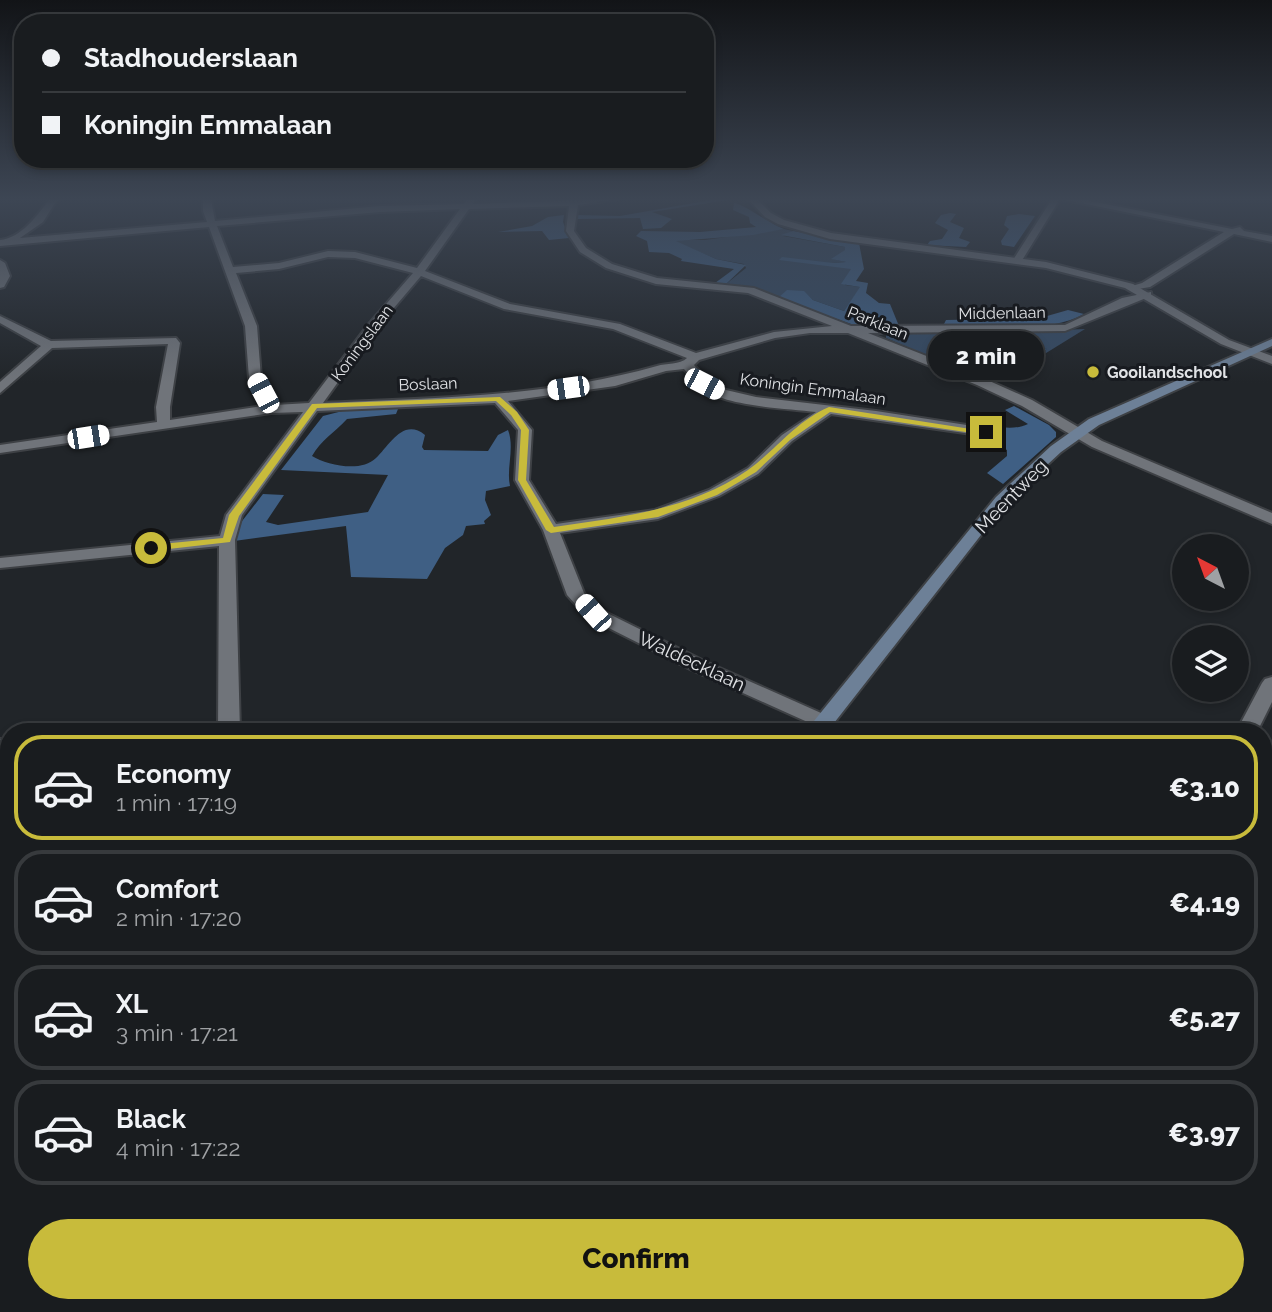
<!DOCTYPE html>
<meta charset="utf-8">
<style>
:root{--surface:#191c1f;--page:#222528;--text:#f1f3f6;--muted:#9fa1a4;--line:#373a3d;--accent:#c8bb3b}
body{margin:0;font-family:Raleway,sans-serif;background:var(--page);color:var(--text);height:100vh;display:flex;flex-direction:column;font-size:26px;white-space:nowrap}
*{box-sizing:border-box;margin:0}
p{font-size:23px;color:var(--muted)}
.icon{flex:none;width:38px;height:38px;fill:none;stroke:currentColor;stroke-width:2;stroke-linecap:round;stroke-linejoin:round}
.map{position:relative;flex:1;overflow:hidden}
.details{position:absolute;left:0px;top:723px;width:1272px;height:590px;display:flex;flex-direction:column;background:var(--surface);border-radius:28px 28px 0 0;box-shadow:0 4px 10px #0003,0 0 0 2px var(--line)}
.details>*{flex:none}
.hud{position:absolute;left:14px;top:14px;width:700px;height:154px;border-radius:28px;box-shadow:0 4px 10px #0003,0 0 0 2px var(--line);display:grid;align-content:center;height:154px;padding:0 28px;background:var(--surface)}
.needle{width:46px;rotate:319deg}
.buttons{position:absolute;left:1172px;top:534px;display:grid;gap:14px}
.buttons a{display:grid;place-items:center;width:77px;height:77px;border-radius:50%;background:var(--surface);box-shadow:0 4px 10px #0003,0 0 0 2px var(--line);font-size:35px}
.end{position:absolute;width:32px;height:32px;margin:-16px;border:9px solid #c8bb3b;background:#111;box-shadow:0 0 0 4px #111}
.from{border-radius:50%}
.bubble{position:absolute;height:49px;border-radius:24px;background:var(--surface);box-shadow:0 4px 10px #0003,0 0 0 2px var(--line);font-size:23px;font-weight:800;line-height:49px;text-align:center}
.car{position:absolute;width:21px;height:42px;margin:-21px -10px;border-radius:9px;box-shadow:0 0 5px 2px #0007;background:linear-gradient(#fff 24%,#345 0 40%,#fff 0 76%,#345 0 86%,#fff 0)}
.hud b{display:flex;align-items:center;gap:24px;height:66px;font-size:26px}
.hud b+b{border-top:2px solid var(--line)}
.hud i{width:18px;height:18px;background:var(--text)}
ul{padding:12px 0 0;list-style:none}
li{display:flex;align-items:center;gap:21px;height:105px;margin:0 14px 10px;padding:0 14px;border:4px solid var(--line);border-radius:28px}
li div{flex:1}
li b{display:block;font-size:26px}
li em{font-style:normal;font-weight:800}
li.active{border-color:var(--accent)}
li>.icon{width:63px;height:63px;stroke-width:1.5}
.primary-button{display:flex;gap:14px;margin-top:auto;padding:14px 28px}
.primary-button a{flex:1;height:80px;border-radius:42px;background:var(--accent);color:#111;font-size:28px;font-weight:800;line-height:80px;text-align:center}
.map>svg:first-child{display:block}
.green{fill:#354a63}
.forest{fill:#3f5f84}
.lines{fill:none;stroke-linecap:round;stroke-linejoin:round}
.minor-casing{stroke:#3e4145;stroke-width:4}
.tertiary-casing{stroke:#3e4145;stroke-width:4}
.secondary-casing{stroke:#3e4145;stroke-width:4}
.minor{fill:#70747a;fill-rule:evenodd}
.tertiary{fill:#70747a;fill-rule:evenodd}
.secondary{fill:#6d8097;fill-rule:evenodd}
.route{fill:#c8bb3b}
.poi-dot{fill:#c8bb3b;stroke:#181b20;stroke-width:2.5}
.labels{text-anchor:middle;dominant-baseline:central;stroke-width:6;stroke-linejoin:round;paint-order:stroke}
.far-street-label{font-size:16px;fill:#e0e2e5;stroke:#181b20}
.far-poi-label{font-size:16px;font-weight:bold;fill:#e0e2e5;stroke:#181b20;text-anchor:start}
.street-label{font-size:19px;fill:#e0e2e5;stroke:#181b20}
</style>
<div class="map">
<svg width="1272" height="1312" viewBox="0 0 1272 1312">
<rect width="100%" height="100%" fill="#212529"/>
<path class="green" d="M784,229L793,231L783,236L845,247L846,250L833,259L846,262L833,263L852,269L845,285L861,287L844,311L813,300L804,292L778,298L749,288L726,284L746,268L744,264L716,259L672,240H705Z
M1085,329L1017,371L1018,356H1036L1047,349L1014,341L999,332Z
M967,332C979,348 995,340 1011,346L993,354L988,361H977L968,373L886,338V335Z"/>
<path class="forest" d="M717,199H734L652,212L672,219L661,228L643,229L640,218L576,219V215L620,216Z
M734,203C742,203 770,224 784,229L753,235L676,241L716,259L746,265L726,284L715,283L734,269L681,261L682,259L669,253L649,252L647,241L636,236L641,231L700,232L756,227L750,223L749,217L733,210Z
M950,213L956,214L950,222L964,228L959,238L970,242L966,247L927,245L930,241L942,239L948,230L935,223L941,215Z
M1019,214L1035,216L1014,247L1002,245L1001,241L1009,229L1004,225L1007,216Z
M564,215L563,222L569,238L549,240L542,231L498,232L532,226L548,217Z
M793,231L859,243L864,269L856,281L868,283L866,293L879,303L890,304L899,326L851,324L778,298L787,290L804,291L813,300L844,311L860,287L841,284L851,269L779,260L782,257L833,263L846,262L831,259L845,250V247L781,235Z
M1068,310L1084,314C1049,334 983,326 943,326L946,320L1040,318Z
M967,332H999L1014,341L1047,349L1036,356H1018L1017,371L991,383L968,373L974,362L988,361L993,354L1011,346C995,340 979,348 967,332Z
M1014,406L1049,425L1056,432V437L1003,484L987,473L1007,456V450L983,438L988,433L963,427C984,420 1007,434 1028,424L1005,410Z
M391,408L398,409L396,414L347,419C334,433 321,440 312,456C327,465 361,473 376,458C389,446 403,417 425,435L422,447L424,450L488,451L498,435L508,430C515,448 506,468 510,486L486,491L485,500L491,515L484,521L485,524L466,526L463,535L445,548L427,579L351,577L346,526L234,541L239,525L263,494L284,495L266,522L278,525L368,512L388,475L281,470L323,416L350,409Z"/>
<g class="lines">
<defs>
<path id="minor" d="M50,199H61L55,203L43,222L20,238L207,222L203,211V199H211L215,221L380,206L464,204L467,199H475L473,204L618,199L578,205L574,231L586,248L612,264L657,278L754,288L851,326L1065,325L1122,298L1151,292V296L1065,331L868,333L985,379L1032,400L1102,441L1272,513V524L1092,447L1022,406L977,385L848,333H810L775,338L699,360L694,365L708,381L726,390L756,397L876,411L986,428L993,432L986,436L831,414L792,441L758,474L719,496L658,519L560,533L584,593L599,609L706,662L830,717L833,722L830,727L823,729L692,670L587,617L567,595L543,530L515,480L518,430L495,403L317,411L242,515L235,540L240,732H218L219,546L0,568V558L220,536L226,515L303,412L271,413L0,453V445L157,422L156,407L168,344L52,348L0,393V382L41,346L0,323V316L51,341L176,338L180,343L170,407V420L263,406L249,378L245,326L209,227L0,246V240C22,238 37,215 50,199ZM569,206L566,231L580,252L606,268L656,284L748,293L832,326L774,332L696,353L620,324L510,304L425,271L469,209ZM460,209L417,268L355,252L328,251L279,263L233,267L217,226L380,212ZM328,257L355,258L413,273L368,325L309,403L275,405L261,378L257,326L236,273L279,269ZM421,276L504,309L613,329L687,358C680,365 666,363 657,366C548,397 435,398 323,403L376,329ZM684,369C689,374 693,381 699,386C723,407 784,408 816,412L782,435L748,468L709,490L655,510L556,524L529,480L532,430L508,401L615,386L666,371Z
M1052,199H1060L1021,262H1015L1013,260Z
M1061,199H1080L1232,229L1240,227L1244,231L1272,236V242L1234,234L1150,287L1132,290V286L1142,283L1224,232Z
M0,260L5,263L10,276L4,287L0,288Z
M1272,677V702L1257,732H1236L1262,683L1265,679Z
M0,739L9,740V754L0,753Z
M1264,1246L1272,1249V1284L1264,1281Z
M251,1304H288L292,1312H255Z
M915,1304H951L947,1312H911Z"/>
<path id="tertiary" d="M748,199H757L771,213L784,220L831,233L1046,262L1133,284L1229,340L1272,356V364L1221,344L1125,288L1046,268L830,239L778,224L765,217Z"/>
<path id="secondary" d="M1272,339V346L1099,425L1061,452L1006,503L827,732H805L996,497L1051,446L1089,419Z
M233,1304H274L270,1312H229Z"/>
</defs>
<use href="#minor" class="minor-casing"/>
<use href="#tertiary" class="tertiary-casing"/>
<use href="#secondary" class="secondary-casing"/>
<use href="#minor" class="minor"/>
<use href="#tertiary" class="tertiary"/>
<use href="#secondary" class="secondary"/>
</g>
<linearGradient id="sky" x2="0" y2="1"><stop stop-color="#121417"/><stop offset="0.52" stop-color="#3d4654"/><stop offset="1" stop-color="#3d4654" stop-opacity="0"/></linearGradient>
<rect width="1272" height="383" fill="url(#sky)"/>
<path class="route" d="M500,397L517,412L529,430L526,480L554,527C622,517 690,510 748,470C776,450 796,421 829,407L990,432L986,435L830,412L790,440L756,472L717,495L658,517L551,533L546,530L518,480L521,430L511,415L496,401L317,408L239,516L230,542L151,551L146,548L151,545L223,538L229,515L312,404Z"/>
<circle class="poi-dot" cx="1093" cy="372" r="7"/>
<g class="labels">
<g class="far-street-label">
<text transform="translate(1002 313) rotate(-1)">Middenlaan</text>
<text transform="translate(878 323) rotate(22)">Parklaan</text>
<text transform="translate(362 343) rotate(-53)">Koningslaan</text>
<text transform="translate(428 384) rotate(-2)">Boslaan</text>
<text transform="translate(813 389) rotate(8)">Koningin Emmalaan</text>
</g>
<g class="far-poi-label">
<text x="1107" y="372">Gooilandschool</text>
</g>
<g class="street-label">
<text transform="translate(1011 496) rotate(-46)">Meentweg</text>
<text transform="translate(692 661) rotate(25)">Waldecklaan</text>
</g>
</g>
</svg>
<div class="buttons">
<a><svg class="needle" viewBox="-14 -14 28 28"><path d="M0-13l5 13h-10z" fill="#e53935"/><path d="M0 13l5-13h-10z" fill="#9fa1a4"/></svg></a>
<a><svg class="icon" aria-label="layers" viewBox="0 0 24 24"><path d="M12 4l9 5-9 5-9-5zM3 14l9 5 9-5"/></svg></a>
</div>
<i class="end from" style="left:151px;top:548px"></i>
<i class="end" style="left:986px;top:432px"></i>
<div class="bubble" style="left:928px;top:331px;width:116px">2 min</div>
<i class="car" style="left:704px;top:384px;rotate:117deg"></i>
<i class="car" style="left:568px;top:388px;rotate:262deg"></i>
<i class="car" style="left:263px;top:393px;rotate:332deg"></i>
<i class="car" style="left:88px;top:437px;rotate:81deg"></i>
<i class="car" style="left:593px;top:613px;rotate:318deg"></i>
<div class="hud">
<b><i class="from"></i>Stadhouderslaan</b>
<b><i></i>Koningin Emmalaan</b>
</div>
<section class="details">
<ul>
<li class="active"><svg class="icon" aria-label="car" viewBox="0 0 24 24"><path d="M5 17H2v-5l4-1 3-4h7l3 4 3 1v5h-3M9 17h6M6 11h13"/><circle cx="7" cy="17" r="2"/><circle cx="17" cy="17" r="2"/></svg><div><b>Economy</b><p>1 min · 17:19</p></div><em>€3.10</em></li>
<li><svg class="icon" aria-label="car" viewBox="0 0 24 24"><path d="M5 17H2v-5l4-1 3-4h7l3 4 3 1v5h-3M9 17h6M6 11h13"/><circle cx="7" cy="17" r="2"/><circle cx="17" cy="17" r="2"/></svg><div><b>Comfort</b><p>2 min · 17:20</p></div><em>€4.19</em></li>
<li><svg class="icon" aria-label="car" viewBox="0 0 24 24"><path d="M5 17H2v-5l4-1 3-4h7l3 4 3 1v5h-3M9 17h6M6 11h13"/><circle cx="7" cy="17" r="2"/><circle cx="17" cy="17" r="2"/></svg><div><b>XL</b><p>3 min · 17:21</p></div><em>€5.27</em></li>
<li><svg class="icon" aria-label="car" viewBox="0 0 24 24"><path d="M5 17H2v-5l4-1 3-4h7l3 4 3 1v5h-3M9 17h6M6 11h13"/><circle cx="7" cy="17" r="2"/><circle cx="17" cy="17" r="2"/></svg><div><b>Black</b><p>4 min · 17:22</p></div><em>€3.97</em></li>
</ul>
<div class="primary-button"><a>Confirm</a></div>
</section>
</div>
